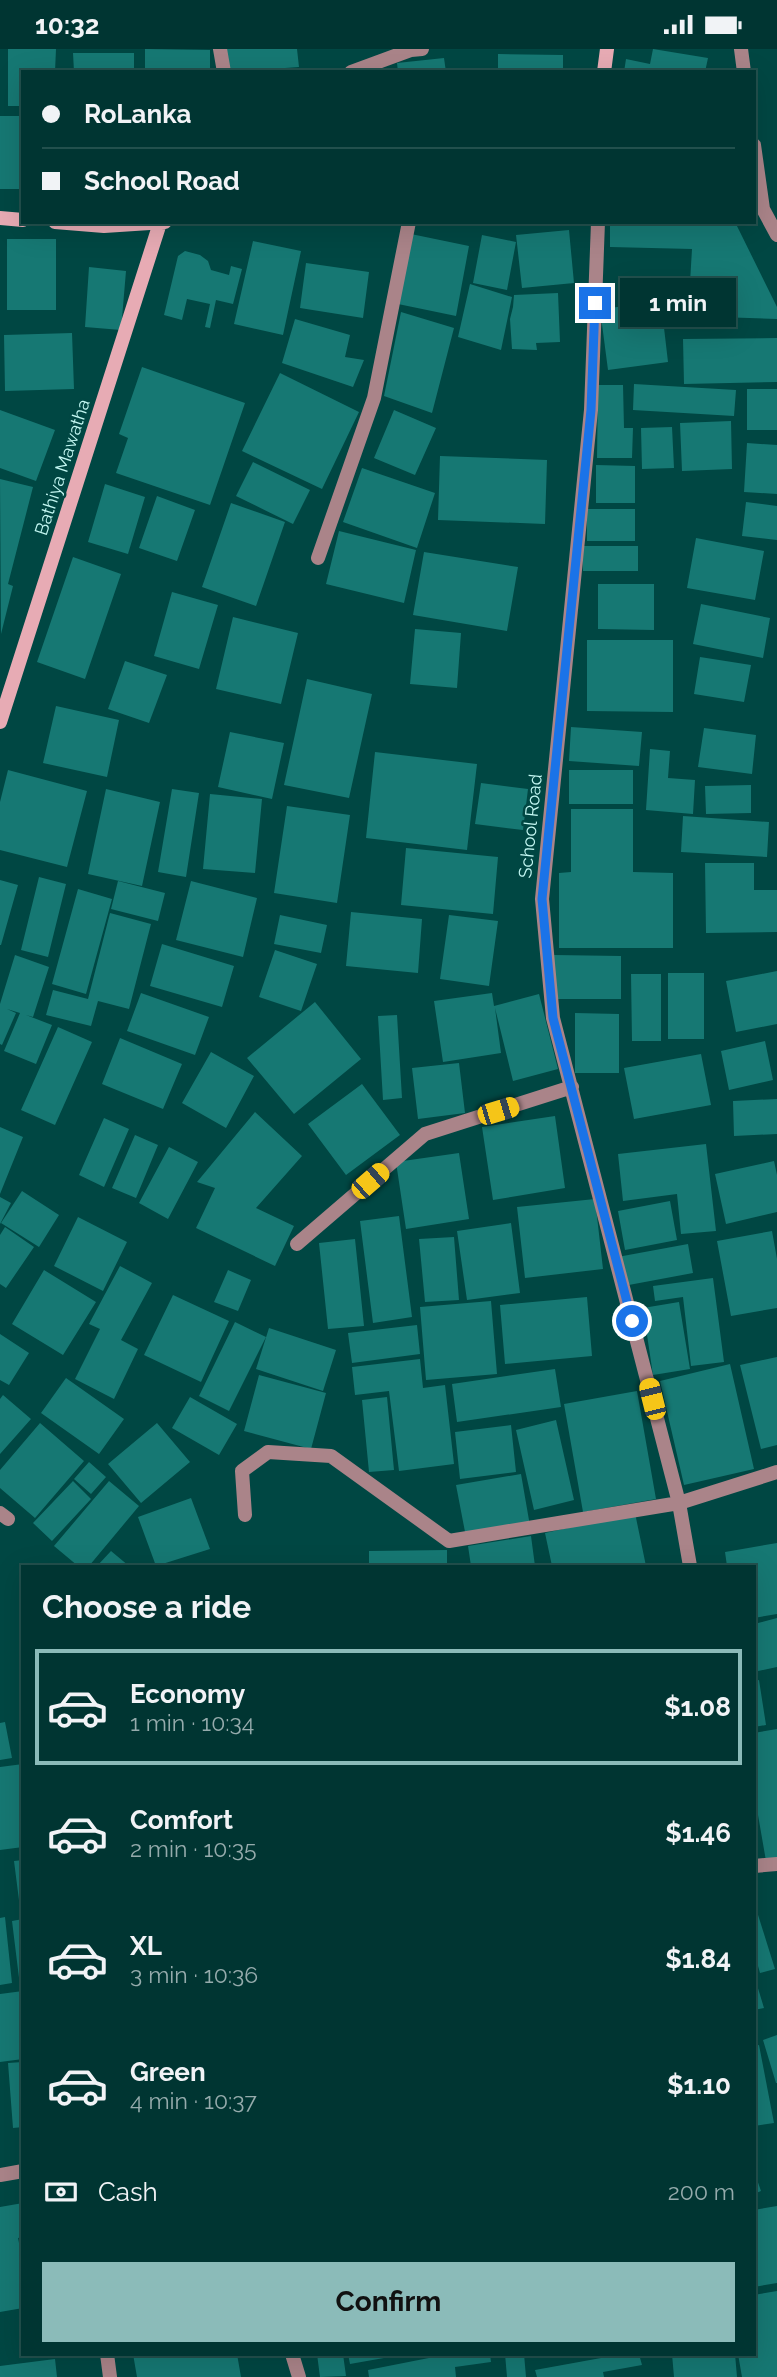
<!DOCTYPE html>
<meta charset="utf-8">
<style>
:root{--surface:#003532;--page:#0e403e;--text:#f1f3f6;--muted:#95abac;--line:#22504d;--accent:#8bbbb9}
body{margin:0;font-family:Raleway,sans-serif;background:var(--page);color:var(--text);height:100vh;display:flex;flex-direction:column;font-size:26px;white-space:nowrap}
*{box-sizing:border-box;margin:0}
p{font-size:23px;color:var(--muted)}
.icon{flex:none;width:38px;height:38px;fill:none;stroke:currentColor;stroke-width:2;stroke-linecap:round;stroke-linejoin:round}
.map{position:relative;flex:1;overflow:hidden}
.details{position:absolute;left:21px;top:1516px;width:735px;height:791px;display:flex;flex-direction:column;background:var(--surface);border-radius:0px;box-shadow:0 7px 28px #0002,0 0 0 2px var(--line)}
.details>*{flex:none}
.hud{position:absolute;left:21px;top:21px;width:735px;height:154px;border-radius:0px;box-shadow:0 7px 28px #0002,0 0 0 2px var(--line);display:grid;align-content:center;height:154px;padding:0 21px;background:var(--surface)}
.end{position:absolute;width:32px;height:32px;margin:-16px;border:9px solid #1a73e8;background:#fff;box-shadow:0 0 0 4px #fff}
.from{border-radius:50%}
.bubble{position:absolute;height:49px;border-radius:0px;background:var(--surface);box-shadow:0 7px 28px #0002,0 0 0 2px var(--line);font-size:23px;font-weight:700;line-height:49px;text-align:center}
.car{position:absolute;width:21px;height:42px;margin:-21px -10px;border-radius:9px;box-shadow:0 0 5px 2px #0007;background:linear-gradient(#f5c518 24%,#345 0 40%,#f5c518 0 76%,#345 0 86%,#f5c518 0)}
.hud b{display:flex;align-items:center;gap:24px;height:66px;font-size:26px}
.hud b+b{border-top:2px solid var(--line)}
.hud i{width:18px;height:18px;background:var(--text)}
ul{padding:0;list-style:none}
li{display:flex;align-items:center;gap:21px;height:116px;margin:0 14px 10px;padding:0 7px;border:4px solid transparent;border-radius:0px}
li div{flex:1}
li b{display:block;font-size:26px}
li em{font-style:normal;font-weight:700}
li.on{border-color:var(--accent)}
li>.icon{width:63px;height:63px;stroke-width:1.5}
h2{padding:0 21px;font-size:32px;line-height:84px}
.pay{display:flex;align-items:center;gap:18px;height:77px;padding:0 21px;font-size:26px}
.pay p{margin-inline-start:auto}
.action{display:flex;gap:14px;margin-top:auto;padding:14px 21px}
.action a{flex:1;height:80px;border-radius:0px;background:var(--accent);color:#111;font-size:28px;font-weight:700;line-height:80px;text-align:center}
.status{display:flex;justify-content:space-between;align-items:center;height:49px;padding:0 35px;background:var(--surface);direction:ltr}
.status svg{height:19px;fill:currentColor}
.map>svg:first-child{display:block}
.building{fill:#167873}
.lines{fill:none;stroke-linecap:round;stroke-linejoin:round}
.street{stroke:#aa8489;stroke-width:14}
.secondary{stroke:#e7abb4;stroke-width:14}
.route{stroke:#1a73e8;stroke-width:9}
.labels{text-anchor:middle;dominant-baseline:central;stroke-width:5;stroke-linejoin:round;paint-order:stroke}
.street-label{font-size:18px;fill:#c4f8f3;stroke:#004743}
</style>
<div class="status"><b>10:32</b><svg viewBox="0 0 49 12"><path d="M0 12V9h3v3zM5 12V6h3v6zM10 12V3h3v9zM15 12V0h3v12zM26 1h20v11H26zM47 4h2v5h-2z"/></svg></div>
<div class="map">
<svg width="777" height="2328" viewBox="0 0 777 2328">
<rect width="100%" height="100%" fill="#004743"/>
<path class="building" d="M8,0H56L55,23H23V57H8Z
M145,0L210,1V23H145Z
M226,0H297L299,18L229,23Z
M653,0L708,9L705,23H624L626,10L650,15Z
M73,4H134V23H74Z
M498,5L563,6V23H498Z
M444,9L446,23H398L397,14Z
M0,67H23V140H0Z
M610,173H735L777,258V270L688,267L692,200L610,198Z
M569,181L574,234L522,239L516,186Z
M411,185L469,197L456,267L398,255Z
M482,186L516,193L507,241L473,234Z
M7,190H56V261H7Z
M253,192L301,202L283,286L234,275Z
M185,202L200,206L208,212L211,221L229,226L231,217L242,220L233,255L216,251L210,279L205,278L210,255L187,250L182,271L164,266L178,207Z
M306,214L369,223L363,269L300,259Z
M89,218L126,222L121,281L85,278Z
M470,235L512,248L501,301L458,288Z
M558,244L560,293L536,294L537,301L512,300L510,270L513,258L514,246Z
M661,253L668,313L608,321L600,260Z
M401,263L454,279L432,364L384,347Z
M295,270L350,286L345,308L364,311L353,338L282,314Z
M72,284L74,340L5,342L4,286Z
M777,289V333L684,335L683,290Z
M142,318L245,354L210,456L116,424L128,389L119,385Z
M280,324L359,363L322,440L242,402Z
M634,335L736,341L734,367L633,361Z
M598,336H623L624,379H633L632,409H597Z
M747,340H777V381H747Z
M0,361L55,381L36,432L0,419Z
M394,361L436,379L415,426L374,409Z
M731,372L732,420L682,422L680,374Z
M672,378L674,419L642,420L641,379Z
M747,394L777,396V445L744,443Z
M440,407L547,411L545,475L438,471Z
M253,413L310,441L293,475L236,447Z
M596,416L635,417V454H596Z
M362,419L435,444L417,499L343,473Z
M0,430L33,438L8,535L13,537L1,585Z
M105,435L145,448L128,505L88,493Z
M157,447L195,461L177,512L139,499Z
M746,453L777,457V491L742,487Z
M231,454L285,473L256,557L202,538Z
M587,460H635V492H587Z
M339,482L416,501L404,554L326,535Z
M696,489L764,502L755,551L687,539Z
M582,497H638V522H583Z
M424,503L518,518L507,582L413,566Z
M73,508L121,525L85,630L37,613Z
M598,535H654V581L598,580Z
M172,543L218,556L199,620L154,607Z
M701,555L770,569L763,609L693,595Z
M233,568L298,584L281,655L216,640Z
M415,580L461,584L457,639L410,635Z
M587,591H673V663L587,662Z
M700,608L751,616L744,653L694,645Z
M125,612L167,626L149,674L108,660Z
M307,630L372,645L349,749L284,736Z
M56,657L119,671L107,728L43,714Z
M571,678L642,683L639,717L569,712Z
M704,679L756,686L752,725L698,718Z
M230,683L284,694L272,750L218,738Z
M650,700L670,702L668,729L695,731L693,765L646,761Z
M375,703L477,715L467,801L366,789Z
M8,721L87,742L67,818L0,801V753Z
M569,721H633V755H569Z
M481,734L528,740L523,781L475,775Z
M751,736V764L706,765L705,737Z
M106,740L160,753L142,837L88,825Z
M172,740L199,744L186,828L158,823Z
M210,745L262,750L255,824L203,820Z
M287,757L350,766L337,854L274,844Z
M571,760H633V823L673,824V899H559V824L571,823Z
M683,767L769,773L767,808L681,803Z
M406,799L498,808L493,865L401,856Z
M705,814H754V841H777V883L706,884Z
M39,828L66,835L48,908L21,901Z
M0,831L18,836L1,896H0Z
M118,832L165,844L158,872L111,860Z
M191,832L257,849L243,908L176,891Z
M78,840L112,850L86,945L52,935Z
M351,863L422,870L418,924L346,917Z
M110,864L151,875L129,960L98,952L91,977L46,966L53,941L88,950Z
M280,866L327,876L321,904L274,895Z
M449,866L498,872L489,937L440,930Z
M162,895L234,917L222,958L150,937Z
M275,901L317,915L301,962L259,948Z
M15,906L49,918L33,968L26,966L52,976L36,1015L4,1002L20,964L7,960L16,964L2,996L0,995V955Z
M554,906L621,907V950H554Z
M777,922V975L736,983L726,932Z
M668,924H704V990H668Z
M631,925H661V992H632Z
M141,944L209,968L195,1006L127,982Z
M492,944L494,957L539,945L558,1020L513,1032L495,959L501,1004L443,1013L434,952Z
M315,953L361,1010L294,1065L247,1009Z
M575,964L619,965V1024H575Z
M397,966L402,1049L383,1051L378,967Z
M58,978L92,993L55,1076L21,1061Z
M120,989L182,1015L163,1060L102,1035Z
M765,992L773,1031L729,1041L721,1002Z
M211,1003L254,1027L226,1079L182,1054Z
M701,1005L711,1056L634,1070L624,1019Z
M459,1014L465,1064L418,1070L412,1019Z
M362,1035L400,1086L346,1126L308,1075Z
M777,1050V1085L734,1087L733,1052Z
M255,1063L302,1107L256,1159L294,1177L275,1217L196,1179L215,1139L197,1133Z
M555,1067L565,1139L493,1151L482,1078Z
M104,1069L129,1080L104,1138L79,1126Z
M0,1078L23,1088L0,1145Z
M135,1086L158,1096L136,1149L112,1139Z
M706,1095L716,1182L681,1185L677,1145L623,1152L618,1105Z
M169,1098L198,1113L168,1170L139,1154Z
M459,1104L469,1170L406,1180L396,1113Z
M774,1112L777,1126V1163L726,1175L715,1125Z
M22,1142L59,1166L39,1198L1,1174Z
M0,1148L11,1154L0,1175Z
M595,1150L603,1220L525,1229L517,1158Z
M670,1152L677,1191L625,1201L618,1162Z
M399,1167L412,1268L373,1274L360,1172Z
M78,1168L127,1193L103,1242L54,1217Z
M511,1174L520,1244L467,1251L457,1182Z
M5,1178L34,1198L6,1239L0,1235V1186Z
M772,1182L777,1210V1259L731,1267L717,1192Z
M454,1188L459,1251L425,1253L419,1190Z
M355,1190L364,1277L328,1280L319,1194Z
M688,1195L693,1224L618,1238L612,1209Z
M120,1217L152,1234L121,1291L138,1300L114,1350L75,1330L100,1280L89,1275Z
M44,1221L96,1253L63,1306L12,1275Z
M228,1221L251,1231L238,1262L214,1253Z
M713,1229L724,1313L691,1317L683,1248L655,1252L653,1237Z
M173,1246L229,1272L201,1333L144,1306Z
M587,1248L592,1307L505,1315L500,1256Z
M491,1252L497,1325L426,1331L420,1258Z
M679,1253L690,1320L653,1326L643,1259Z
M235,1273L266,1288L229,1362L199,1347Z
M417,1276L420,1305L352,1314L348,1284Z
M269,1279L336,1301L323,1342L256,1320Z
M0,1285L29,1304L9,1336L0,1331Z
M777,1308V1396L761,1400L740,1316Z
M420,1310L423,1339L445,1336L454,1415L399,1422L389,1342L355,1346L352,1318Z
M730,1315L754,1420L684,1436L660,1332Z
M555,1320L561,1358L457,1373L452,1335Z
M259,1326L326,1344L311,1400L244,1382Z
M66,1329L124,1370L99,1405L41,1364Z
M637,1342L656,1450L583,1463L564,1355Z
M3,1346L31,1370L0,1405V1350Z
M190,1348L237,1375L219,1406L172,1379Z
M387,1348L394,1421L369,1423L362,1351Z
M556,1371L574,1451L534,1461L516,1381Z
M40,1374L84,1412L35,1469L0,1439V1421Z
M157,1374L190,1413L141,1454L108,1415Z
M511,1376L516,1423L460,1430L455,1383Z
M89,1413L106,1428L91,1445L74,1430Z
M521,1425L530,1477L466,1488L456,1436Z
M73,1432L91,1450L52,1492L33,1474Z
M109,1432L139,1457L89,1517H78L54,1497Z
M191,1449L210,1500L156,1517L138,1468Z
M635,1464L646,1517H552L545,1484Z
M531,1487L535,1517H471L468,1497Z
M777,1494V1565L754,1569V1517H727L725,1503Z
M447,1501V1517H369V1502Z
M111,1502L129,1517H97Z
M777,1569V1618L758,1622L754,1606V1575Z
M759,1631L766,1676L754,1678V1632Z
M5,1673L12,1709L0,1711V1674Z
M777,1680V1811L766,1812L754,1743V1684Z
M23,1715V1798L0,1801V1718Z
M23,1811V1867H21L14,1812Z
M754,1853L775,1920L760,1924L754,1903Z
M5,1868L12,1934L0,1936V1869Z
M23,1870V1936L20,1937L12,1872Z
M754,1926L764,1959L754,1961Z
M23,1942V2010L0,2013V1945Z
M777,1986V2034H776L763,1991Z
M759,1996L774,2074L754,2077V1997Z
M23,2013V2078L13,2079L8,2014Z
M754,2122L761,2142L754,2145Z
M23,2154V2188L18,2189L23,2214V2259L0,2263V2158Z
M777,2157V2234L754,2238V2161Z
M777,2242V2328H742L738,2305H754V2246Z
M133,2305H237L241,2328H137Z
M317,2305H343L346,2327L320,2328Z
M348,2305H400L401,2306L350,2315Z
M449,2305H490L491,2313L455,2318L456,2328H369L368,2321Z
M505,2305H524L526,2328H507Z
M600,2305H639L642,2316L603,2323L604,2328H537L535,2321L601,2309Z
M672,2305H735L737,2328H674Z
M55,2310L57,2328H0V2317Z"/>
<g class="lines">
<path class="street" d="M220,0L224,23
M741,0L744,23
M351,23L411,1L422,0
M754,96L763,160L777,186
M598,173L591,361L542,850L553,969L679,1454L690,1517
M318,509L374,349L409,173
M297,1195L425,1085L572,1038
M0,1464L8,1470
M245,1466L242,1422L268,1403L331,1407L449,1492L679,1454L777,1423
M754,1817L777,1815
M0,2126L23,2122
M107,2305L110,2328
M292,2305L299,2328"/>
<path class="secondary" d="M604,23L607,0
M0,169L23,171
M55,173L104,177L165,173
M0,673L160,174"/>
</g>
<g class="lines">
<path class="route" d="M595,254L591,361L542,850L553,969L632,1272"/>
</g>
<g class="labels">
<g class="street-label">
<text transform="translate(62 418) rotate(-72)">Bathiya Mawatha</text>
<text transform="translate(530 777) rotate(-84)">School Road</text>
</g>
</g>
</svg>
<i class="end from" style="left:632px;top:1272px"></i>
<i class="end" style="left:595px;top:254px"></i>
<div class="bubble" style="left:620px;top:229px;width:116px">1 min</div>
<i class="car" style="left:498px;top:1062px;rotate:73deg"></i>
<i class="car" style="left:370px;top:1132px;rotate:49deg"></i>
<i class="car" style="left:652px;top:1350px;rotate:346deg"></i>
<div class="hud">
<b><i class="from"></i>RoLanka</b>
<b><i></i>School Road</b>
</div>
<section class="details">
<h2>Choose a ride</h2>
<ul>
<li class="on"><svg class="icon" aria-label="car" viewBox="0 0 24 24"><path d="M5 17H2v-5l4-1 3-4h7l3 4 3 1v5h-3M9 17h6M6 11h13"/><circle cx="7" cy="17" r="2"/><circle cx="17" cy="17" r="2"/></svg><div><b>Economy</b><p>1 min · 10:34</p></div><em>$1.08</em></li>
<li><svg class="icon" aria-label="car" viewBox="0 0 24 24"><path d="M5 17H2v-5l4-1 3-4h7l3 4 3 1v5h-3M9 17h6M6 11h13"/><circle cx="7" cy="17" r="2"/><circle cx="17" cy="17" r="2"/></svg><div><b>Comfort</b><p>2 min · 10:35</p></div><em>$1.46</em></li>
<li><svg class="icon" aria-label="car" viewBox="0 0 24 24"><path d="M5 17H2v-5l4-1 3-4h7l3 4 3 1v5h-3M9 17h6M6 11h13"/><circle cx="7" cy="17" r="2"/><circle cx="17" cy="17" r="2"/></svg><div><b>XL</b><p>3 min · 10:36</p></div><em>$1.84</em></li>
<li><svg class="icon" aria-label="car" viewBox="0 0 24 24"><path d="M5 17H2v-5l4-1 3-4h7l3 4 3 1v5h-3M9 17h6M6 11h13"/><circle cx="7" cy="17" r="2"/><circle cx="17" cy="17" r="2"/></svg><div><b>Green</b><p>4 min · 10:37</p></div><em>$1.10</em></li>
</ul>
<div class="pay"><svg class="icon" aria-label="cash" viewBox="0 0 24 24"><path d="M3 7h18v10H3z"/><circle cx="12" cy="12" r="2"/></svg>Cash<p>200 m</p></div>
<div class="action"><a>Confirm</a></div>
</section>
</div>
